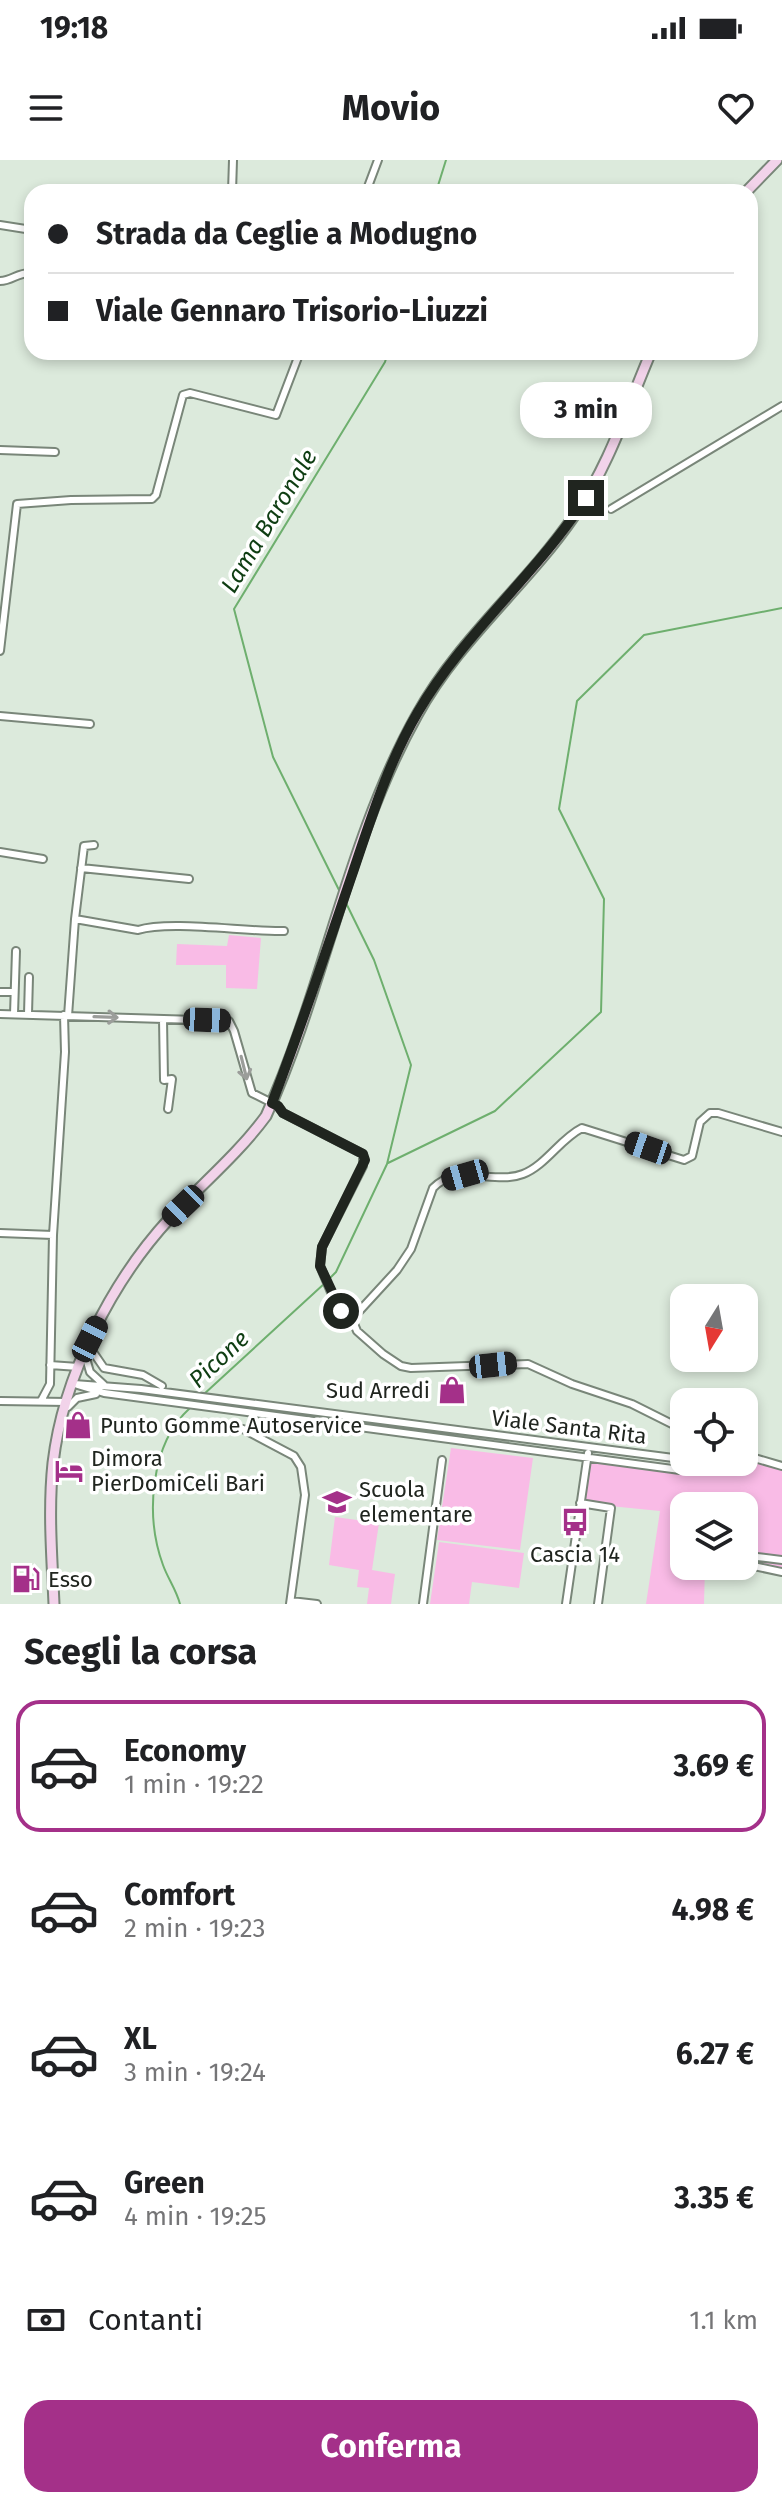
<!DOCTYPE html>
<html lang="it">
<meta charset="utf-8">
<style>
:root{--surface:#fff;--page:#f6f6f6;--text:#202124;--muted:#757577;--line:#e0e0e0;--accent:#a43089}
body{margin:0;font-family:"Fira Sans",sans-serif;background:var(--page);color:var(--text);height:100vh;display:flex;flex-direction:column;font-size:30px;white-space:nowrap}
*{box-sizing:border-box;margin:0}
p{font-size:26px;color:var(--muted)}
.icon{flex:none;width:44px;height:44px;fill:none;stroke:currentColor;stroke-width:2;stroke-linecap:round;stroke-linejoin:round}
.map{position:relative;height:1444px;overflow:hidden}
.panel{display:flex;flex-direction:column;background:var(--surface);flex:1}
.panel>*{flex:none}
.guide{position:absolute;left:24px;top:24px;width:734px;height:176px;border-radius:24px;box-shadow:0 4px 12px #0003;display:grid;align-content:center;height:176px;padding:0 24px;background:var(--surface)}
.needle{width:52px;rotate:191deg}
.tools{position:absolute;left:670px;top:1124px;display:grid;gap:16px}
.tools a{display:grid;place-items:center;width:88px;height:88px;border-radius:16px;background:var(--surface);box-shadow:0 4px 12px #0003;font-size:40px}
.end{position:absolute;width:36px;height:36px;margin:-18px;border:10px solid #20251f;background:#fff;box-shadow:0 0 0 4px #fff}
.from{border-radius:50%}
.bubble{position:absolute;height:56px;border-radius:24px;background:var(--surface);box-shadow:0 4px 12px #0003;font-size:26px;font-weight:700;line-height:56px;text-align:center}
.car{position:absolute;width:24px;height:48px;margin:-24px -12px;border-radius:10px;box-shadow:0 0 6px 2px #0007;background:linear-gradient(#222 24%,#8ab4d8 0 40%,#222 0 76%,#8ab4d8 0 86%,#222 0)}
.guide b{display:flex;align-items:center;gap:28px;height:76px;font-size:30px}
.guide b+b{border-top:2px solid var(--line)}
.guide i{width:20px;height:20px;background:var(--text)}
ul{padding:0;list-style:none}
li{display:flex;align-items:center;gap:24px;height:132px;margin:0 16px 12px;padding:0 8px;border:4px solid transparent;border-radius:24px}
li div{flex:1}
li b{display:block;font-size:30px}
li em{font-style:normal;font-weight:700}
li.active{border-color:var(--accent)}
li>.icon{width:72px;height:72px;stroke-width:1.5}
h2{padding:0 24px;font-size:36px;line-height:96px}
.pay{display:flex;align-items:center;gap:20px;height:88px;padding:0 24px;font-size:30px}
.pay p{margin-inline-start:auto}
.button{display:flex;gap:16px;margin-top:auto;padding:16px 24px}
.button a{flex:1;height:92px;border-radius:24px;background:var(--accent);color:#fff;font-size:32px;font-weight:700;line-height:92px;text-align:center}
.status{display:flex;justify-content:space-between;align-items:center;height:56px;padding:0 40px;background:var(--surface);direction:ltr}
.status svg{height:22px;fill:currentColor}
header{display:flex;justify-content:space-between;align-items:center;height:104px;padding:0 24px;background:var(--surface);font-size:36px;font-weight:700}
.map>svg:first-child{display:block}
.green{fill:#f9bbe6}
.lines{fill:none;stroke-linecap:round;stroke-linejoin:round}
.stream{stroke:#6eaf6e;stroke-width:2}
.minor-casing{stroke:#798679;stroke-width:10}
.secondary-casing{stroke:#798679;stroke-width:13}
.minor{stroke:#fff;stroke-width:6}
.secondary{stroke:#f2d3ea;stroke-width:9}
.oneway{stroke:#9b9d9a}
.route{stroke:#20251f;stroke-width:10}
.labels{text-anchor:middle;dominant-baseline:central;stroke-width:7;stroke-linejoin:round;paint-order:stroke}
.poi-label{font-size:22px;fill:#20251f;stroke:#fff;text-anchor:start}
.street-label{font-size:22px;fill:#20251f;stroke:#fff}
.water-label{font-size:24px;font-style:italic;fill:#0e3d12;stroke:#fff}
</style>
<div class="status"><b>19:18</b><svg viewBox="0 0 49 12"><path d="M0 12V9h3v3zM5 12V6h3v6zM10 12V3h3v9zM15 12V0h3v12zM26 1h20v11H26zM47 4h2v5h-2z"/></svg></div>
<header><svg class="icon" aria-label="menu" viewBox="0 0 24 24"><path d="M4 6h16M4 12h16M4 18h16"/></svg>Movio<svg class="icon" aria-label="heart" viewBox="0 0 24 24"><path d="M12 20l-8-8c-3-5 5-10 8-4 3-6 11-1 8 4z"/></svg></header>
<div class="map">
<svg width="782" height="1444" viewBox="0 0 782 1444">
<rect width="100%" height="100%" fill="#dceadc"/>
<path class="green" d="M229,775L261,778L257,829L226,828V805H176L177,784L227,786Z
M451,1288L533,1298L520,1390L437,1380Z
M744,1294L782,1306V1412L744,1404V1346H684V1406H705L704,1444H646L660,1351L580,1343L588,1297L679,1310L681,1299L684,1297V1302H744Z
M335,1357L379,1363L372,1410L395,1414L391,1444H367L369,1428L357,1427L359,1410L329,1405Z
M439,1382L524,1393L519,1428L472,1422L469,1444H430Z"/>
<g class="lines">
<path class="stream" d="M436,32L446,0
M339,730L273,597L234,449L385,202L388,192
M388,1003L495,951L601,852L604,739L559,649L577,541L644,475L782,448
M329,1119L336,1112L387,1004L411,905L374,800L346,743
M203,1235L325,1123
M180,1444C176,1429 168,1419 163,1405C145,1356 150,1284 190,1248"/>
<defs>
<path id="minor" d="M232,32L233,0
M366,32L378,0
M0,65L32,70
M0,121C13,121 17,112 32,113
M0,290L55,292
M611,349L782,246
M0,491L17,344L71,340L152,339L156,335L183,235L190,233L276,255L300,192
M0,556L90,564
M0,692L43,699
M81,708L189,719
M75,759L138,770C170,760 246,772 284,771
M0,832H14
M0,854L229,861L234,871L252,933L278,946L283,953L363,994V1006L322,1087L320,1106L338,1149L352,1159L357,1171L383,1194L401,1206L411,1208L528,1204L572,1224L632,1244L684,1270
M14,854L16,791
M28,854L29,817
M68,856L75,759L84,686L94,685
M163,859L164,920L172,919L168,949
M0,1073L53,1075
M352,1159L397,1110L411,1089L433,1028C457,1003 495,1025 523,1014C546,1005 560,979 582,968L684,1000L692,996L700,962L710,953H718L782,972
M87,1187L93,1192L104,1208L143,1215L162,1226
M85,1195L90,1212L104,1225
M50,1205L78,1207
M74,1224L141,1229L681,1299L680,1310L104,1233Z
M0,1241L67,1242
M41,1241L50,1224L53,1075L65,892L64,855
M68,1247L77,1238L96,1234
M231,1266L243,1269L294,1296L301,1307L305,1335L290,1444
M744,1295L782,1306
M580,1343L611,1348L598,1444
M757,1397L782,1400
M744,1404L782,1412
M291,1441L317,1444
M423,1444L442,1300
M566,1444L588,1293"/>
<path id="secondary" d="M746,32L777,0
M54,1444C52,1398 48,1350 53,1303C63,1217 111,1122 170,1058C202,1024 238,994 266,956C325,826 347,680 417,555C458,480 526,426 574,356C609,306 627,248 651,192"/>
</defs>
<use href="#minor" class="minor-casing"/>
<use href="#secondary" class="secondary-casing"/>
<use href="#minor" class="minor"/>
<use href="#secondary" class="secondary"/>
</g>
<defs><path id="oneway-shaft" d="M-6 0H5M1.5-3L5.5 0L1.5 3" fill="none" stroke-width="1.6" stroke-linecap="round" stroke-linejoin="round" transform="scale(2)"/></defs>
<g class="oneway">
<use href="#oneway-shaft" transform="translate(106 857) rotate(2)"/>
<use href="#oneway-shaft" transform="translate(244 908) rotate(76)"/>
</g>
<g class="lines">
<path class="route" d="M341,1151L320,1106L322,1087L365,1000L363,994L283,953L278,946L272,943C301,868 326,791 352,715C371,659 388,603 418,552C464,473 536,415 586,338"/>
</g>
<defs>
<symbol id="shop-bare" viewBox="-9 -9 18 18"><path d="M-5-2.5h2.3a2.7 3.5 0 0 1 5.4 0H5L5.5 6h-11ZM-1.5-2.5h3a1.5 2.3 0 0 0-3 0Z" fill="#a43089" stroke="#fff" stroke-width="2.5" paint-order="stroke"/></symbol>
<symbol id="hotel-bare" viewBox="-9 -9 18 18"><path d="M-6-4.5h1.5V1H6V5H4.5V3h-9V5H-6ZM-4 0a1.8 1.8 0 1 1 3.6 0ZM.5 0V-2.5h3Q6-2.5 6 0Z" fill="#a43089" stroke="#fff" stroke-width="2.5" paint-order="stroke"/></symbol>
<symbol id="school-bare" viewBox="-9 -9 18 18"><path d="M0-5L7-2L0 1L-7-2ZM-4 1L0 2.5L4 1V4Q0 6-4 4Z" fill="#a43089" stroke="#fff" stroke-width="2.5" paint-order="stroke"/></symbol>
<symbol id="bus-bare" viewBox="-9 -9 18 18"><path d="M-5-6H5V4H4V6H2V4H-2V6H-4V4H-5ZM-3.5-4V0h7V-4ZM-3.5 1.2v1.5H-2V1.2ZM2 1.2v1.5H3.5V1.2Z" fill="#a43089" stroke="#fff" stroke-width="2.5" paint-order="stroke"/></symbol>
<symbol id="fuel-bare" viewBox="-9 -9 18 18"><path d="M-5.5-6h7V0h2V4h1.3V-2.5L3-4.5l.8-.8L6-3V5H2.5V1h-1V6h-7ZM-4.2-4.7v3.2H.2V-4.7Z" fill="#a43089" stroke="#fff" stroke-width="2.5" paint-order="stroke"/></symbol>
</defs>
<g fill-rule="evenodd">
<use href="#shop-bare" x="432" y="1210" width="40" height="40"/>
<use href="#shop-bare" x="58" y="1245" width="40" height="40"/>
<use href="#hotel-bare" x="49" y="1291" width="40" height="40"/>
<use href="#school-bare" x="317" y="1322" width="40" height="40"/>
<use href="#bus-bare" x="555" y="1342" width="40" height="40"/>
<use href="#fuel-bare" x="6" y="1399" width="40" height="40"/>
</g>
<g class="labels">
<g class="poi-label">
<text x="430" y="1230" text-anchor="end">Sud Arredi</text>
<text x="100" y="1265">Punto Gomme Autoservice</text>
<text x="91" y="1298">Dimora<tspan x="91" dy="25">PierDomiCeli Bari</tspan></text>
<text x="359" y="1329">Scuola<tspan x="359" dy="25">elementare</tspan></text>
<text x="575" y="1394" text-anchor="middle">Cascia 14</text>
<text x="48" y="1419">Esso</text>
</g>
<g class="street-label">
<text transform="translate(569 1267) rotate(7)">Viale Santa Rita</text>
</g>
<g class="water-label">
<text transform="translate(269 361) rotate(-59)">Lama Baronale</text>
<text transform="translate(219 1199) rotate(-43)">Picone</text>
</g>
</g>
</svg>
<div class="tools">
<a><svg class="needle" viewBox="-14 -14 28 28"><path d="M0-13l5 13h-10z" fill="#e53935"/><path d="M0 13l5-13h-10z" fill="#757577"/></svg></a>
<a><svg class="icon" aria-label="locate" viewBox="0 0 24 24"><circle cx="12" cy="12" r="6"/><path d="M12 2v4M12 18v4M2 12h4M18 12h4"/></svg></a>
<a><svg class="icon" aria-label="layers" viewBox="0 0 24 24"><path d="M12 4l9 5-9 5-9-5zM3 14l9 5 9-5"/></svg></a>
</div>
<i class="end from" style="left:341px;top:1151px"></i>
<i class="end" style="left:586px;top:338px"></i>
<div class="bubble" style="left:520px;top:222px;width:132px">3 min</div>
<i class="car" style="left:207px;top:860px;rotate:92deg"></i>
<i class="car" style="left:648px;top:988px;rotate:289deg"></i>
<i class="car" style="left:465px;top:1015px;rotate:254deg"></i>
<i class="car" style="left:183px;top:1046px;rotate:226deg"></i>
<i class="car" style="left:90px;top:1179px;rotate:27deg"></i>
<i class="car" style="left:493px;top:1205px;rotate:84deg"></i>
<div class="guide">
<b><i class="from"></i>Strada da Ceglie a Modugno</b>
<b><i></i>Viale Gennaro Trisorio-Liuzzi</b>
</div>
</div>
<section class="panel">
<h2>Scegli la corsa</h2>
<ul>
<li class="active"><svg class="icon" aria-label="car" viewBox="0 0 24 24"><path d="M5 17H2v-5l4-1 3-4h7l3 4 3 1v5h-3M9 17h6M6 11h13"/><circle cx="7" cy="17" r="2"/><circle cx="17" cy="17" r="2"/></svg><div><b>Economy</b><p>1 min · 19:22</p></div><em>3.69 €</em></li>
<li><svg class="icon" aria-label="car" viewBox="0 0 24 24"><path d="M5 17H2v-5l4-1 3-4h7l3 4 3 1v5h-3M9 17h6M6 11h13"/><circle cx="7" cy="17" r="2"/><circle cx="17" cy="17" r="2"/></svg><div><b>Comfort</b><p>2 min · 19:23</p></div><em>4.98 €</em></li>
<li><svg class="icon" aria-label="car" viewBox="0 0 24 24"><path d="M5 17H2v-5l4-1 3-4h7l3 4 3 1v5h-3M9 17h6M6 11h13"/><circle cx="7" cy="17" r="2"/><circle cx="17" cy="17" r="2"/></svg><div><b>XL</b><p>3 min · 19:24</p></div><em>6.27 €</em></li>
<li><svg class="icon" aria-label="car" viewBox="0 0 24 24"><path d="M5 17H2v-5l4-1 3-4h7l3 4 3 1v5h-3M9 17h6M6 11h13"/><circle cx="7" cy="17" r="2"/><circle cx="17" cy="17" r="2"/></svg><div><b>Green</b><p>4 min · 19:25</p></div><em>3.35 €</em></li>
</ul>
<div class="pay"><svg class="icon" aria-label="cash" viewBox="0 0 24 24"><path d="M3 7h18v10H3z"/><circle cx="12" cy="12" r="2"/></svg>Contanti<p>1.1 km</p></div>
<div class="button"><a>Conferma</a></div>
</section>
